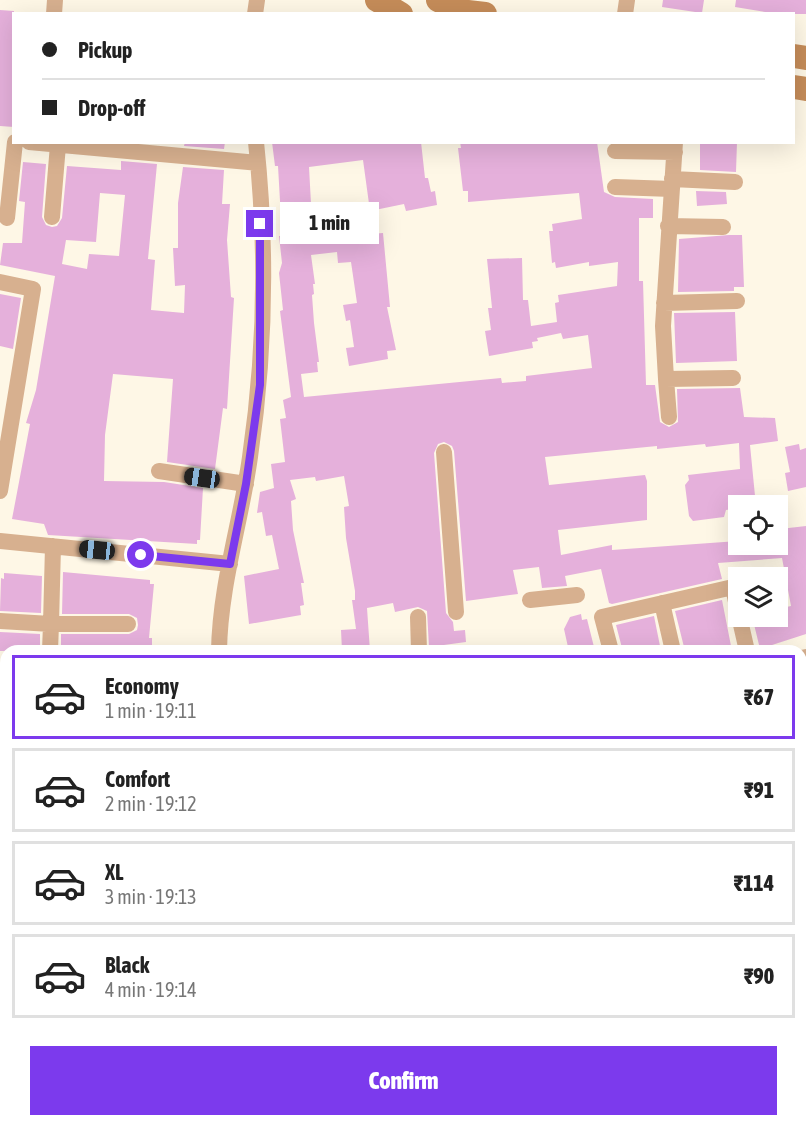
<!DOCTYPE html>
<meta charset="utf-8">
<style>
:root{--surface:#fff;--page:#f2f2f2;--text:#222;--muted:#767676;--line:#e0e0e0;--accent:#7c3aed}
body{margin:0;font-family:"Asap Condensed",sans-serif;background:var(--page);color:var(--text);height:100vh;display:flex;flex-direction:column;font-size:22px;white-space:nowrap}
*{box-sizing:border-box;margin:0}
p{font-size:20px;color:var(--muted)}
.icon{flex:none;width:33px;height:33px;fill:none;stroke:currentColor;stroke-width:2;stroke-linecap:round;stroke-linejoin:round}
.map{position:relative;flex:1;overflow:hidden}
.side{position:absolute;left:0px;top:645px;width:807px;height:482px;display:flex;flex-direction:column;background:var(--surface);border-radius:18px 18px 0 0;box-shadow:0 6px 24px #0002}
.side>*{flex:none}
.hud{position:absolute;left:12px;top:12px;width:783px;height:132px;border-radius:0px;box-shadow:0 6px 24px #0002;display:grid;align-content:center;height:132px;padding:0 30px;background:var(--surface)}
.controls{position:absolute;left:728px;top:495px;display:grid;gap:12px}
.controls a{display:grid;place-items:center;width:60px;height:60px;border-radius:0px;background:var(--surface);box-shadow:0 6px 24px #0002;font-size:30px}
.end{position:absolute;width:27px;height:27px;margin:-14px;border:8px solid #7c3aed;background:#fff;box-shadow:0 0 0 3px #fff}
.from{border-radius:50%}
.bubble{position:absolute;height:42px;border-radius:0px;background:var(--surface);box-shadow:0 6px 24px #0002;font-size:20px;font-weight:800;line-height:42px;text-align:center}
.car{position:absolute;width:18px;height:36px;margin:-18px -9px;border-radius:8px;box-shadow:0 0 4px 2px #0007;background:linear-gradient(#222 24%,#8ab4d8 0 40%,#222 0 76%,#8ab4d8 0 86%,#222 0)}
.hud b{display:flex;align-items:center;gap:21px;height:57px;font-size:22px}
.hud b+b{border-top:2px solid var(--line)}
.hud i{width:15px;height:15px;background:var(--text)}
ul{padding:10px 0 0;list-style:none}
li{display:flex;align-items:center;gap:18px;height:84px;margin:0 12px 9px;padding:0 18px;border:3px solid var(--line);border-radius:0px}
li div{flex:1}
li b{display:block;font-size:22px}
li em{font-style:normal;font-weight:800}
li.selected{border-color:var(--accent)}
li>.icon{width:54px;height:54px;stroke-width:1.5}
.action{display:flex;gap:12px;margin-top:auto;padding:12px 30px}
.action a{flex:1;height:69px;border-radius:0px;background:var(--accent);color:#fff;font-size:24px;font-weight:800;line-height:69px;text-align:center}
.map>svg:first-child{display:block}
.building{fill:#e5b0db;fill-rule:evenodd}
.lines{fill:none;stroke-linecap:round;stroke-linejoin:round}
.street{stroke:#d7b08f;stroke-width:16}
.secondary{stroke:#c58c59;stroke-width:24}
.route{stroke:#7c3aed;stroke-width:8}
</style>
<div class="map">
<svg width="806" height="1126" viewBox="0 0 806 1126">
<rect width="100%" height="100%" fill="#fef7e6"/>
<path class="building" d="M663,0H704L702,13L662,7Z
M736,0H806V14H778L735,7Z
M0,10L14,11V127L0,126Z
M185,142H225L224,149L184,146Z
M272,142H421L425,178H428L431,192L435,191L437,205L406,211L404,204L370,211L363,160L309,167L312,222L292,226L294,240L383,233L390,307H387L396,350L387,351L388,359L349,366L346,348L354,347L350,320L346,321L343,305L357,303L351,262L338,263L337,252L311,255L315,284H313L314,294L312,295L314,323L319,362H317L318,372L301,374L304,397L501,378L502,383L526,381V376L592,368L588,335L563,339L561,333L537,338L538,341L532,342L533,348L489,356L485,331L491,330L488,308H492L487,259L522,258L523,300H528L531,326L557,322L555,303L559,302L558,295L617,286L618,262L589,266V262L556,268L555,262L552,263L549,231H553L552,224L582,219L579,193L468,202V191H463L458,148H461L460,142H597L604,192L615,197L653,199V218H639V281H643L646,385H655L660,422L669,427L678,422L677,389L740,388L744,417L775,418L778,441L750,445L756,506H738V508L726,510L724,517L693,521L689,516L685,485L689,480L688,475L740,469L739,443L706,447L705,444L657,449V446L545,457L549,485L645,475L647,481V520L558,530L561,555L612,545V550L738,541V544H781L780,529L806,526V634L760,649L752,616H784L782,608L791,606L782,558L718,563L722,579L612,604L609,603L601,569L565,576L567,586L542,588L539,567L513,570L518,594L466,601L454,451L452,446L444,442L438,444L434,453L446,613L453,622L454,631L465,630L466,642L429,647L427,611L418,607L395,612L393,603L367,608L370,651H342L341,630L356,629L352,600H355V591L346,538L344,507L349,506L344,476L316,481L315,477L290,480L296,499L291,501L293,530L304,583H301L304,605L300,606L301,615L249,624L244,576L279,569L272,535L266,536L262,512L257,513L260,492L274,488L271,464L285,462L280,419L286,418L283,400L291,397L280,311L283,310L279,273L282,263L279,236H282L278,166H275Z
M700,142H737L736,172L700,170Z
M121,161L157,164L148,259L155,260L151,310L184,313L185,285L175,286L173,248H178V203L183,167L224,170L222,204H230L227,240L231,297L234,298L227,409L223,408L215,469L167,462L173,379L113,374L105,435L104,481L164,482L203,488L200,540H197V544L48,535L44,524L12,519L30,424L26,423L36,390L55,276L0,265L3,243H22L25,202L19,201L23,162L46,164L42,217L46,225L52,227L57,226L62,218L67,166L121,170ZM100,193L125,195L119,256L89,254L87,269L62,264L66,240L96,242Z
M696,191L726,192L727,204L697,206Z
M729,235H742L744,287H734V291L678,292L679,239Z
M0,294L21,298L13,349L0,346Z
M735,312L737,361L676,363L674,313Z
M799,444L800,450L806,448V487L788,491L785,473L790,472L785,447Z
M63,572L150,580V584H154L149,638H152V651H61V634H129L137,630L138,625L137,618L129,614H62Z
M4,573L42,576L41,613L0,611L1,578L4,579Z
M722,600L732,651H685L675,611Z
M581,614L582,620L587,619L595,651H576L575,645L568,647L564,629L570,617Z
M654,616L661,651H647L646,645L627,650L622,648L616,625Z
M0,632L40,634V651H0Z"/>
<g class="lines">
<path class="street" d="M54,14L55,0
M255,14L257,0
M625,14L627,0
M29,142L258,163
M675,142L663,326L666,379L733,378
M615,151L675,152
M672,179L735,182
M615,187L672,189
M52,217L58,145
M7,218L15,142
M668,226L723,227
M0,282L33,289L0,491
M664,303L737,301
M666,379L669,417
M444,452L456,612
M159,471L246,484
M0,541L230,564
M530,600L577,595
M662,603L673,651
M739,616L747,651
M418,617L419,651
M0,621L51,624L53,546
M50,651L51,624H128
M219,651C220,585 241,522 250,457C265,355 267,245 256,142
M611,651L602,617L733,587L738,612
M801,658L806,657
M0,679H6
M0,751H6
M801,948L806,966L801,968
M0,1025L3,1073
M801,1112L806,1111
M72,1120L73,1126
M307,1120L309,1126
M567,1120L570,1126
M723,1120L725,1126
M657,1126L668,1120"/>
<path class="secondary" d="M377,0L401,14
M438,0L460,11L485,14
M794,56L806,58
M794,87L806,89"/>
</g>
<g class="lines">
<path class="route" d="M141,555L230,564L246,484L260,385V224"/>
</g>
</svg>
<div class="controls">
<a><svg class="icon" aria-label="locate" viewBox="0 0 24 24"><circle cx="12" cy="12" r="6"/><path d="M12 2v4M12 18v4M2 12h4M18 12h4"/></svg></a>
<a><svg class="icon" aria-label="layers" viewBox="0 0 24 24"><path d="M12 4l9 5-9 5-9-5zM3 14l9 5 9-5"/></svg></a>
</div>
<i class="end from" style="left:141px;top:555px"></i>
<i class="end" style="left:260px;top:224px"></i>
<div class="bubble" style="left:280px;top:202px;width:99px">1 min</div>
<i class="car" style="left:202px;top:478px;rotate:278deg"></i>
<i class="car" style="left:97px;top:550px;rotate:276deg"></i>
<div class="hud">
<b><i class="from"></i>Pickup</b>
<b><i></i>Drop-off</b>
</div>
<section class="side">
<ul>
<li class="selected"><svg class="icon" aria-label="car" viewBox="0 0 24 24"><path d="M5 17H2v-5l4-1 3-4h7l3 4 3 1v5h-3M9 17h6M6 11h13"/><circle cx="7" cy="17" r="2"/><circle cx="17" cy="17" r="2"/></svg><div><b>Economy</b><p>1 min · 19:11</p></div><em>₹67</em></li>
<li><svg class="icon" aria-label="car" viewBox="0 0 24 24"><path d="M5 17H2v-5l4-1 3-4h7l3 4 3 1v5h-3M9 17h6M6 11h13"/><circle cx="7" cy="17" r="2"/><circle cx="17" cy="17" r="2"/></svg><div><b>Comfort</b><p>2 min · 19:12</p></div><em>₹91</em></li>
<li><svg class="icon" aria-label="car" viewBox="0 0 24 24"><path d="M5 17H2v-5l4-1 3-4h7l3 4 3 1v5h-3M9 17h6M6 11h13"/><circle cx="7" cy="17" r="2"/><circle cx="17" cy="17" r="2"/></svg><div><b>XL</b><p>3 min · 19:13</p></div><em>₹114</em></li>
<li><svg class="icon" aria-label="car" viewBox="0 0 24 24"><path d="M5 17H2v-5l4-1 3-4h7l3 4 3 1v5h-3M9 17h6M6 11h13"/><circle cx="7" cy="17" r="2"/><circle cx="17" cy="17" r="2"/></svg><div><b>Black</b><p>4 min · 19:14</p></div><em>₹90</em></li>
</ul>
<div class="action"><a>Confirm</a></div>
</section>
</div>
